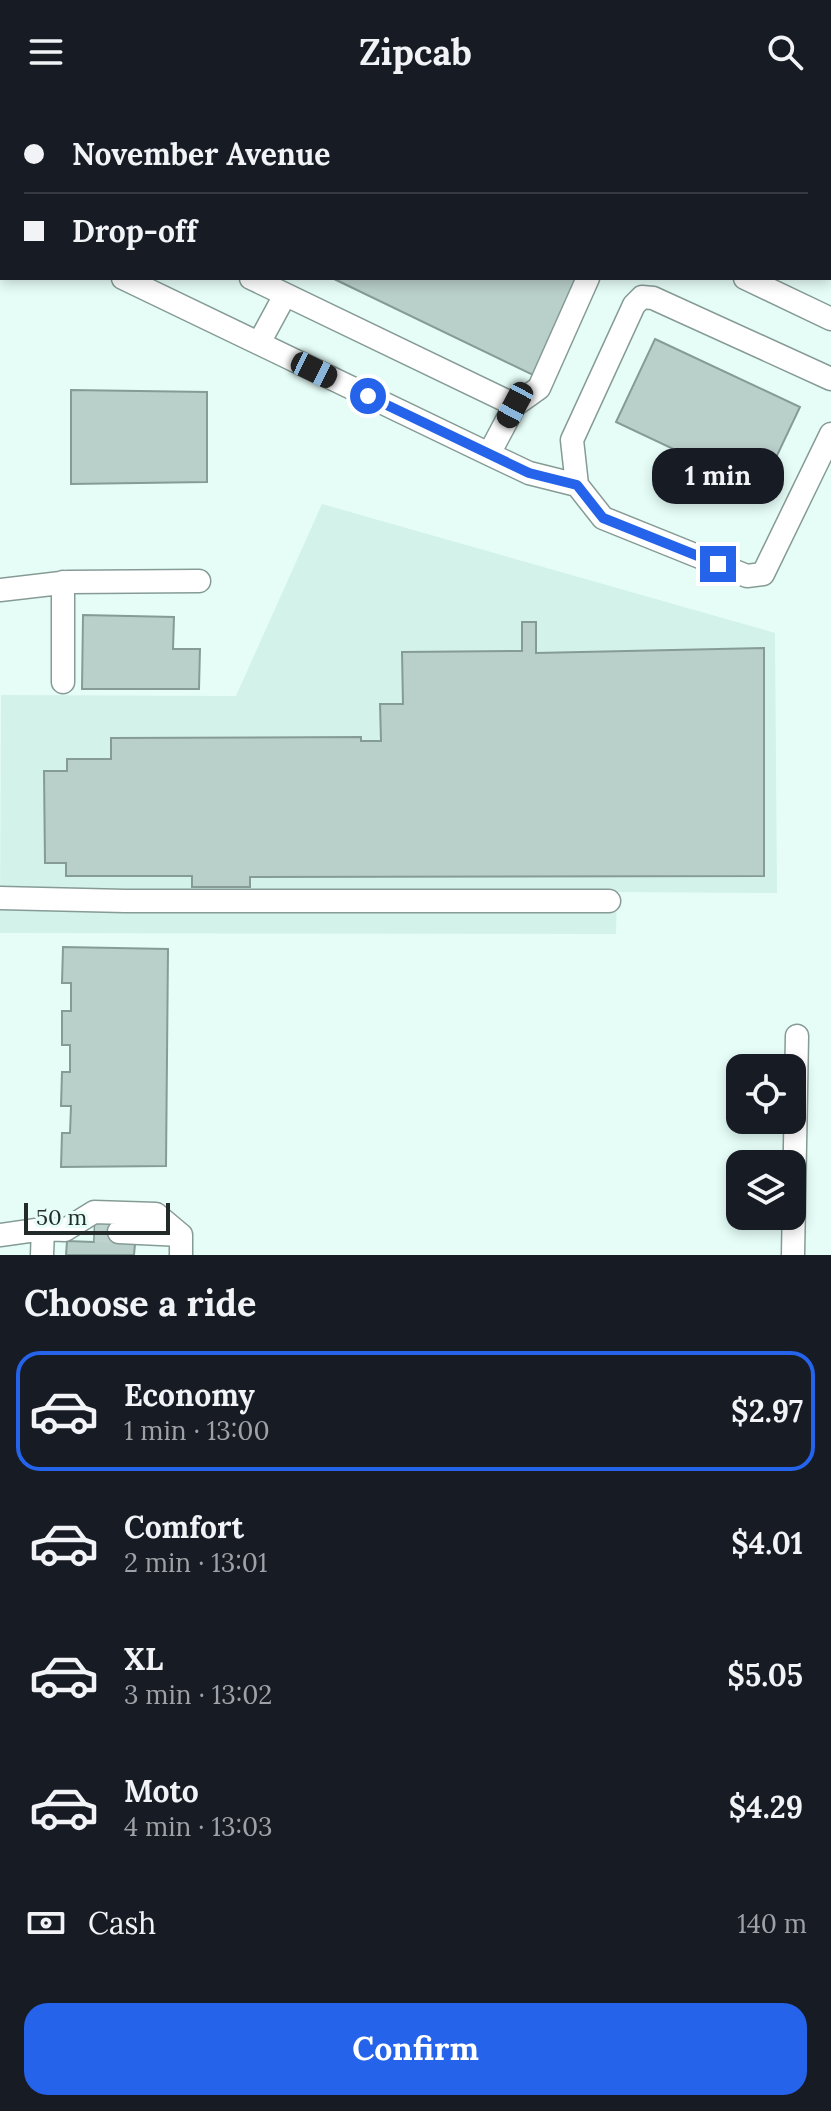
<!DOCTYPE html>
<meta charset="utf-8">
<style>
:root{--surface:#171b24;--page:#242831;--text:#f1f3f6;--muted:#9ea1a6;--line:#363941;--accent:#2563eb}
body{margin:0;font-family:Lora,serif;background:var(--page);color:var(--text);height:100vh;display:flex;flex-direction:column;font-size:30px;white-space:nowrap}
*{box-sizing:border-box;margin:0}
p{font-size:26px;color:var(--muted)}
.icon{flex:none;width:44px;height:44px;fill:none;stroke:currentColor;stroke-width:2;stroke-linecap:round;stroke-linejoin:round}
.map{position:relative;height:1151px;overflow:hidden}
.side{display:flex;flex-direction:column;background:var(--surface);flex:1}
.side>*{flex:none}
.guide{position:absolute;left:0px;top:0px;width:832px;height:176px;box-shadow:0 4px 12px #0003;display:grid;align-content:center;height:176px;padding:0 24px;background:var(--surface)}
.fabs{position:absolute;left:726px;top:950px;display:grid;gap:16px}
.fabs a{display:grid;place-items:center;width:80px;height:80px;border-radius:16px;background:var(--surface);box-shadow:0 4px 12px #0003;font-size:40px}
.scale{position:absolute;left:24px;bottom:20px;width:146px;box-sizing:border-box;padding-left:8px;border:4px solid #222b29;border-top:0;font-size:22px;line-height:28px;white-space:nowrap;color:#222b29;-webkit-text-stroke:6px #e6fdf7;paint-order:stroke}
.end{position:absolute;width:36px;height:36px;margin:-18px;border:10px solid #2563eb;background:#fff;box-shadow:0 0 0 4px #fff}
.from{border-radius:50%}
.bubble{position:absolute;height:56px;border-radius:24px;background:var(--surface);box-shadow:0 4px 12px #0003;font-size:26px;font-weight:700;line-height:56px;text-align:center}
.car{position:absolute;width:24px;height:48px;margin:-24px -12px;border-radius:10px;box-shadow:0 0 6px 2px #0007;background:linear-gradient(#222 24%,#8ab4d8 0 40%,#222 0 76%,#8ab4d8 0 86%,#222 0)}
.guide b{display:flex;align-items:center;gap:28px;height:76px;font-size:30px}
.guide b+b{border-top:2px solid var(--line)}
.guide i{width:20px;height:20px;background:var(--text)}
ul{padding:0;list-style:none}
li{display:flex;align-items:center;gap:24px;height:120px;margin:0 16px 12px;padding:0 8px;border:4px solid transparent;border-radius:24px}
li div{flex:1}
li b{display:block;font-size:30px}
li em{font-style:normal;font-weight:700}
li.selected{border-color:var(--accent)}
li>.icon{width:72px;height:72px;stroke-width:1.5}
h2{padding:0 24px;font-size:36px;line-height:96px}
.pay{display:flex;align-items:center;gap:20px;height:88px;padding:0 24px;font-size:30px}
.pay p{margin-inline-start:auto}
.button{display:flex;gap:16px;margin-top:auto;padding:16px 24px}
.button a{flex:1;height:92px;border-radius:24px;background:var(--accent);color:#fff;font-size:32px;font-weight:700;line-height:92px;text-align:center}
header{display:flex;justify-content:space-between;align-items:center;height:104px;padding:0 24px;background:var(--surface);font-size:36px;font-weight:700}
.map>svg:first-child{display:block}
.built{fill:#d2f2ea}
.building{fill:#b9cfca;stroke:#869b96;stroke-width:2}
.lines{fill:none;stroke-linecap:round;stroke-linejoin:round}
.minor-tunnel{stroke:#bfd3ce;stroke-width:22;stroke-dasharray:22 11;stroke-linecap:butt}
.minor-casing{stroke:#869b95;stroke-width:25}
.minor{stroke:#fff;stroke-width:22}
.route{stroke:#2563eb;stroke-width:10}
</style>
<header><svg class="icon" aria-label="menu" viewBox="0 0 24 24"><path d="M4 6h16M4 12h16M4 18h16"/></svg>Zipcab<svg class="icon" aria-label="search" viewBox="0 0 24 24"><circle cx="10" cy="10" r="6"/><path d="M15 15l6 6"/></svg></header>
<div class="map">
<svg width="831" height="1151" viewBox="0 0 831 1151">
<rect width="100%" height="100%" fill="#e6fdf7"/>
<path class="built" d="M322,400L775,529L777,789L617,788L616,830L0,829L1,591L236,592Z"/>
<path class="building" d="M98,0H282L286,2H97Z
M783,0H831L830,68V2Z
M332,174H580L533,271Z
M655,235L800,303L764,379L728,361L724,369L616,318Z
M71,286L207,288V378L71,380Z
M83,511L174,513L173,545H200L199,585H82Z
M522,518H536V549L764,544V772L250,773V783H192V772H66V759H45L44,667H67V655H111V634L361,633V637H381L380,600H403L402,548L522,547Z
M63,843L168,845L166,1062L61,1063L62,1029H70L71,1002H61L62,968H70V941H62V907H71V879H62Z
M95,1112L119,1113L129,1140H135L134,1151H66L67,1137L94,1138Z"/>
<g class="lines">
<path class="minor-tunnel" d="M95,1127L119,1128"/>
<defs>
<path id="minor" d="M397,0L401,2
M494,0L500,2
M24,2L25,0
M683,2L684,0
M752,2L753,0
M0,67L2,58
M0,116L2,117
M123,174L489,350L529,369L577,381
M251,174L515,301L489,350
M745,174L831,215
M259,239L285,191
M831,275L653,194L642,193L634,201L572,336L577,381L603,414L747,472L763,470L831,330
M515,301L539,284L588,174
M63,478V578
M0,486L69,478L199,477
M0,794L125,797H609
M119,1128L181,1131
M0,1131L43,1125L65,1126L94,1108L156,1110L181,1131V1151
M42,1151L43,1125
M793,1151L797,932"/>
</defs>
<use href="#minor" class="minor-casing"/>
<use href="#minor" class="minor"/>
</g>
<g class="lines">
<path class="route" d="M368,292L529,369L577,381L603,414L718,460"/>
</g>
</svg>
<div class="fabs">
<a><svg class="icon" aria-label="locate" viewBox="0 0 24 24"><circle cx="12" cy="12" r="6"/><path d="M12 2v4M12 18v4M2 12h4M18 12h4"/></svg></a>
<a><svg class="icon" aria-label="layers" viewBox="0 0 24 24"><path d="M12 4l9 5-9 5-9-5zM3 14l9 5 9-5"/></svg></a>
</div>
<div class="scale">50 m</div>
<i class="end from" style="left:368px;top:292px"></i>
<i class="end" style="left:718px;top:460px"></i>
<div class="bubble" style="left:652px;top:344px;width:132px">1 min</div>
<i class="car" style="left:314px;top:266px;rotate:116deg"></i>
<i class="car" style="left:515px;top:301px;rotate:208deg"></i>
<div class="guide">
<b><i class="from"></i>November Avenue</b>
<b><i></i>Drop-off</b>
</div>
</div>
<section class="side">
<h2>Choose a ride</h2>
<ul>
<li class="selected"><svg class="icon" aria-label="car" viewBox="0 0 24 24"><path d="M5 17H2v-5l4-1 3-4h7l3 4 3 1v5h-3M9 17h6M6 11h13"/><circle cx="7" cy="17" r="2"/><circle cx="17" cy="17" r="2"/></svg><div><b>Economy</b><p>1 min · 13:00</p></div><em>$2.97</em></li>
<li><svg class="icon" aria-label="car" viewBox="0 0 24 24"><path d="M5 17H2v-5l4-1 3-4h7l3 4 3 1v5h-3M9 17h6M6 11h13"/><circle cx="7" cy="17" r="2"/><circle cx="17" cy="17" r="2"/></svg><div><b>Comfort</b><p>2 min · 13:01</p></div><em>$4.01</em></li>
<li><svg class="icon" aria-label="car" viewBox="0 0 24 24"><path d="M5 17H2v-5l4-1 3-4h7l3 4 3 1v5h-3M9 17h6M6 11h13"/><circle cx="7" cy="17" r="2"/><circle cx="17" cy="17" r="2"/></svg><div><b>XL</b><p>3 min · 13:02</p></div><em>$5.05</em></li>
<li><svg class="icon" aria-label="car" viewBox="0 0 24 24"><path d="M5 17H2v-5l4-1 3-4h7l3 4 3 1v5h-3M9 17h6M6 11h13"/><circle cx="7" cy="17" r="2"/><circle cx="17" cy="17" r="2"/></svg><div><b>Moto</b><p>4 min · 13:03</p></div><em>$4.29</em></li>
</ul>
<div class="pay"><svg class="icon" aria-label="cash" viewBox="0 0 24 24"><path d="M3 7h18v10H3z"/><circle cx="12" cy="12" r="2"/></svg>Cash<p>140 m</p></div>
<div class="button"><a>Confirm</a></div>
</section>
